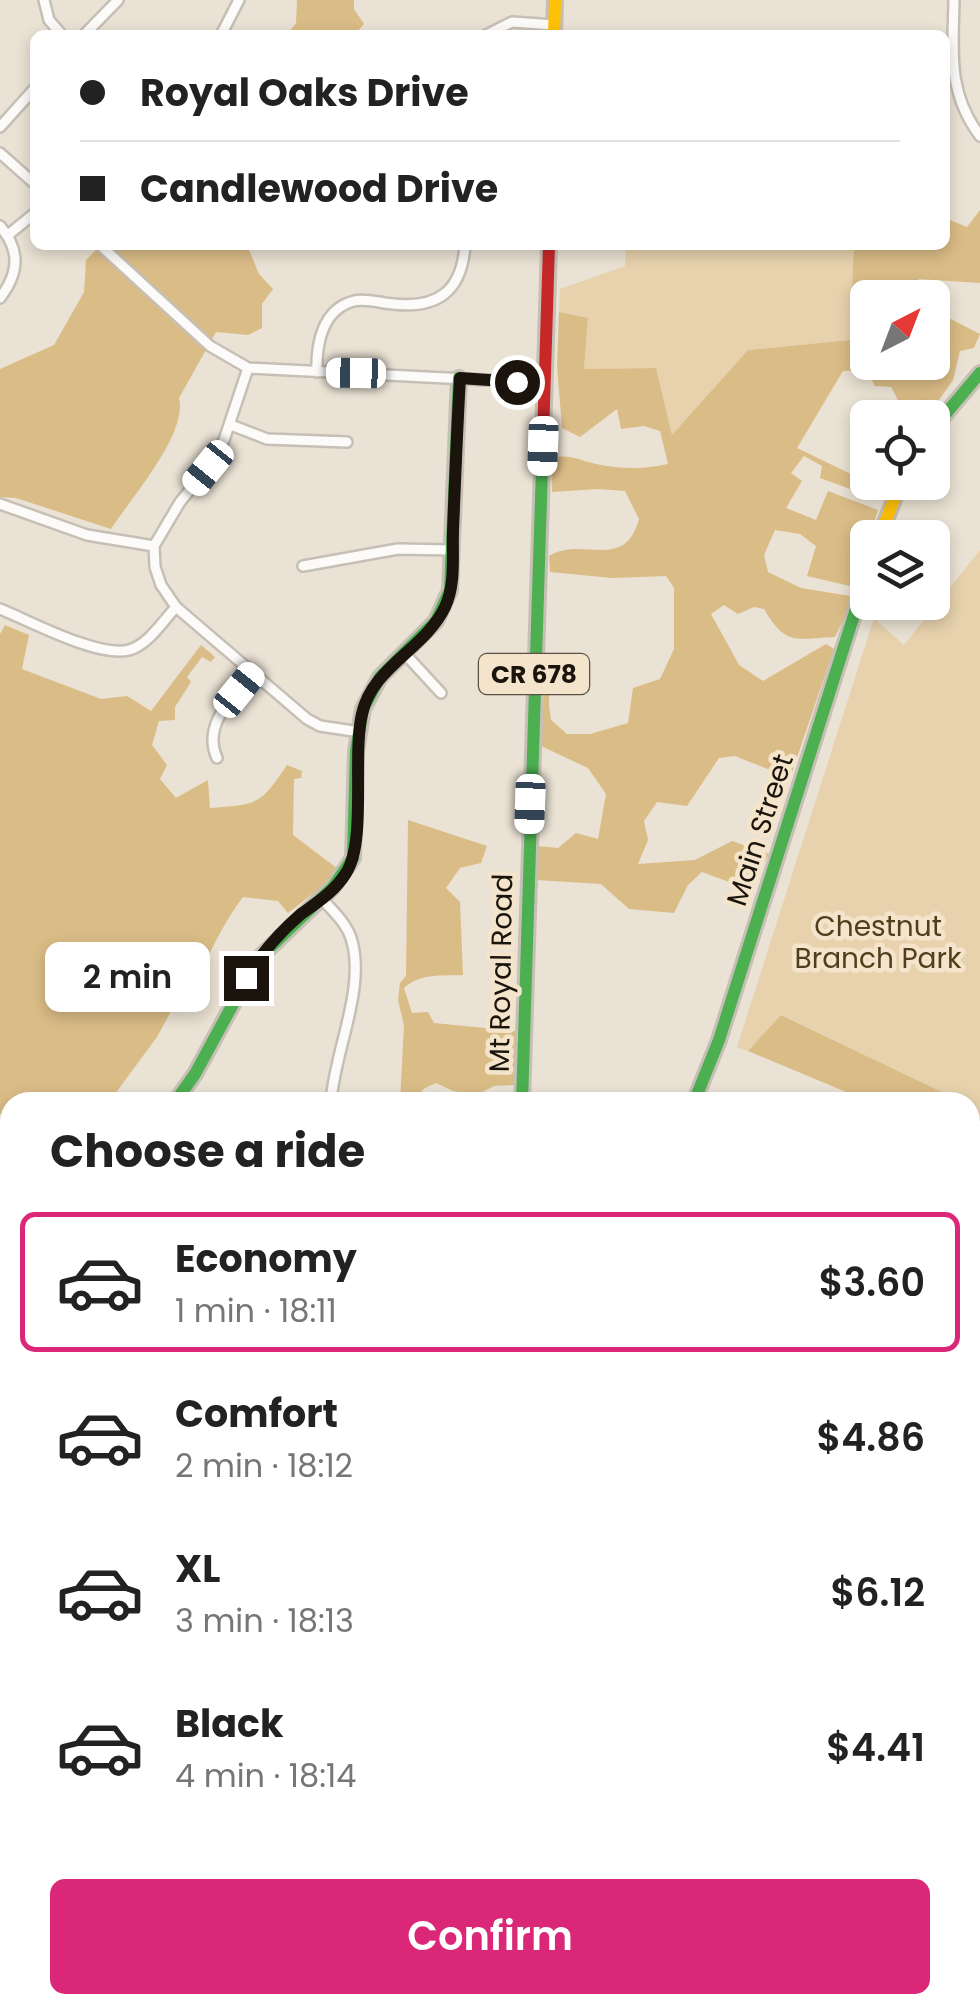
<!DOCTYPE html>
<meta charset="utf-8">
<style>
:root{--surface:#fff;--page:#f2f2f2;--text:#222;--muted:#767676;--line:#e0e0e0;--accent:#db2777}
body{margin:0;font-family:Poppins,sans-serif;background:var(--page);color:var(--text);height:100vh;display:flex;flex-direction:column;font-size:38px;white-space:nowrap}
*{box-sizing:border-box;margin:0}
p{font-size:32px;color:var(--muted)}
.icon{flex:none;width:55px;height:55px;fill:none;stroke:currentColor;stroke-width:2;stroke-linecap:round;stroke-linejoin:round}
.map{position:relative;flex:1;overflow:hidden}
.sheet{position:absolute;left:0px;top:1092px;width:980px;height:922px;display:flex;flex-direction:column;background:var(--surface);border-radius:30px 30px 0 0;box-shadow:0 5px 15px #0003}
.sheet>*{flex:none}
.hud{position:absolute;left:30px;top:30px;width:920px;height:220px;border-radius:15px;box-shadow:0 5px 15px #0003;display:grid;align-content:center;height:220px;padding:0 50px;background:var(--surface)}
.needle{width:65px;rotate:42deg}
.fabs{position:absolute;left:850px;top:280px;display:grid;gap:20px}
.fabs a{display:grid;place-items:center;width:100px;height:100px;border-radius:15px;background:var(--surface);box-shadow:0 5px 15px #0003;font-size:50px}
.end{position:absolute;width:45px;height:45px;margin:-22px;border:12px solid #1a140c;background:#fff;box-shadow:0 0 0 5px #fff}
.from{border-radius:50%}
.bubble{position:absolute;height:70px;border-radius:15px;background:var(--surface);box-shadow:0 5px 15px #0003;font-size:32px;font-weight:600;line-height:70px;text-align:center}
.car{position:absolute;width:30px;height:60px;margin:-30px -15px;border-radius:12px;box-shadow:0 0 8px 2px #0007;background:linear-gradient(#fff 24%,#345 0 40%,#fff 0 76%,#345 0 86%,#fff 0)}
.hud b{display:flex;align-items:center;gap:35px;height:95px;font-size:38px}
.hud b+b{border-top:2px solid var(--line)}
.hud i{width:25px;height:25px;background:var(--text)}
ul{padding:0;list-style:none}
li{display:flex;align-items:center;gap:30px;height:140px;margin:0 20px 15px;padding:0 30px;border:5px solid transparent;border-radius:15px}
li div{flex:1}
li b{display:block;font-size:38px}
li em{font-style:normal;font-weight:600}
li.active{border-color:var(--accent)}
li>.icon{width:90px;height:90px;stroke-width:1.5}
h2{padding:0 50px;font-size:45px;line-height:120px}
.action{display:flex;gap:20px;margin-top:auto;padding:20px 50px}
.action a{flex:1;height:115px;border-radius:15px;background:var(--accent);color:#fff;font-size:40px;font-weight:600;line-height:115px;text-align:center}
.map>svg:first-child{display:block}
.green{fill:#e7d2ad}
.forest{fill:#dabc86}
.lines{fill:none;stroke-linecap:round;stroke-linejoin:round}
.stream{stroke:#e0bc7c;stroke-width:2.5}
.street-casing{stroke:#c6bfb5;stroke-width:14}
.fast-casing{stroke:#c6bfb5;stroke-width:18}
.slow-casing{stroke:#c6bfb5;stroke-width:18}
.jam-casing{stroke:#c6bfb5;stroke-width:18}
.street{stroke:#fcfbf9;stroke-width:9}
.fast{stroke:#4caf50;stroke-width:12}
.slow{stroke:#ffc107;stroke-width:12}
.jam{stroke:#c62828;stroke-width:12}
.route{stroke:#1a140c;stroke-width:12}
.labels{text-anchor:middle;dominant-baseline:central;stroke-width:9;stroke-linejoin:round;paint-order:stroke}
.shield{fill:#f3e4cb;stroke:#5b5245;stroke-width:2.5}
.shield-label{font-size:25px;font-weight:bold;fill:#1a140c}
.street-label{font-size:28px;fill:#1a140c;stroke:#f3e4cb}
.park-label{font-size:28px;fill:#523e1a;stroke:#f3e4cb}
</style>
<div class="map">
<svg width="980" height="2013" viewBox="0 0 980 2013">
<rect width="100%" height="100%" fill="#eae2d4"/>
<path class="green" d="M626,245H854L851,340L748,350L672,436L656,368L584,369L588,318L559,312L560,289L625,266Z
M980,550V1139L970,1126V1102H952L944,1093L782,1015L748,1051L737,1047L874,618L904,645Z"/>
<path class="forest" d="M297,0H354V9L364,24L354,35H287L296,23Z
M980,210V283L919,279L907,297L868,298V362H932L933,310L980,334L974,348L960,351L953,380L927,417C905,418 901,405 891,387L875,386L866,370L843,371L797,448L880,488L875,498L820,478L822,466L804,456L791,473L802,481L786,508L816,520L828,491L878,510L854,587L807,576L816,546L800,534L775,530L764,555L768,572L801,588L850,596L845,617L835,637C795,639 786,646 764,609L754,607L738,614L724,605L711,614L739,665L763,681L826,644L834,649L790,778L735,756L719,758L687,806L657,802L644,821L648,840L638,864L695,860L732,841L769,854L748,889L702,872L688,885L674,913L629,909L601,884L536,880L537,846L558,848L576,833L598,839L606,794L588,768L541,746L545,674L554,673L563,681C544,688 549,703 551,720L567,734H590L628,723L633,688L660,679L674,649V588L666,576L612,578L550,572L549,556C583,535 624,573 639,519L625,491L598,489L552,492L551,458C568,454 576,459 592,463C618,469 642,470 668,464L660,431L644,426L621,429L617,409L580,437L562,428L557,366L559,312L588,318L584,369L656,368L672,435L748,350L850,340L854,245H945V218L967,227Z
M101,245H247L259,274L273,289L262,304V328L248,335L216,332L179,398C188,434 131,498 111,529L16,498L0,497V369L54,345L84,292L86,260Z
M5,625L29,635L22,669L101,699L127,696L151,711L201,645L215,657L211,662L202,657L187,677L191,682L175,707V720L159,721L152,745L167,765L160,779L176,798L208,780L210,808C259,804 260,805 287,765L302,771L301,778L294,779L293,835L338,869L328,882L288,913L278,901L243,897C222,924 210,955 193,984L187,982L157,1037L109,1102H10V1116L0,1114V634Z
M408,820L487,846L481,863L460,868L446,888L460,902L463,975C442,976 420,973 404,988L412,1013L428,1012L434,1023L516,1031L514,1085L494,1086L476,1095L453,1091L436,1083L425,1088L410,1102H400L404,1025L398,1000L400,983L406,976Z
M781,1015L944,1093L952,1102H870L748,1051Z
M970,1126L980,1139V1309L970,1308Z
M10,1224V1391L0,1397V1225Z
M970,1544L980,1545V1664L970,1665Z
M0,1792H10V2005H179L177,2013H0Z"/>
<g class="lines">
<path class="stream" d="M970,1591L980,1593"/>
<defs>
<path id="street" d="M44,0L49,20L62,35
M954,0C953,52 947,92 980,136
M84,35L118,0
M221,35L239,0
M486,35L512,22L554,25
M0,127L35,88
M0,153L35,184
M0,226C21,251 19,273 0,298
M8,235L35,213
M100,245L210,346L248,368L546,383
M248,368L224,440L208,468L180,502L154,546L155,567L161,585L176,607L307,719L320,726L360,732
M317,372C316,345 322,309 354,301C365,298 381,303 393,304C438,309 462,291 465,245
M231,425L267,439L347,442
M0,504L87,535L154,546
M303,566L398,549L452,550
M0,609C30,621 98,658 129,650C148,645 163,621 176,607
M406,655L441,693
M217,758C202,725 232,698 252,674
M323,900C333,911 346,923 351,938C367,987 334,1052 331,1102
M970,1770L980,1783
M980,1936L976,1986L980,2004"/>
<path id="fast" d="M932,430L980,373
M175,1102L195,1074L257,960L333,887L353,858L356,751L363,709L380,677L436,621L450,590L459,378
M522,1102L543,436
M694,1102L719,1040L868,571
M0,1503L10,1510
M399,2013L400,2005"/>
<path id="slow" d="M554,35L555,0
M879,538L901,482"/>
<path id="jam" d="M543,436L549,245"/>
</defs>
<use href="#street" class="street-casing"/>
<use href="#fast" class="fast-casing"/>
<use href="#slow" class="slow-casing"/>
<use href="#jam" class="jam-casing"/>
<use href="#street" class="street"/>
<use href="#fast" class="fast"/>
<use href="#slow" class="slow"/>
<use href="#jam" class="jam"/>
</g>
<g class="lines">
<path class="route" d="M246,978C261,954 280,932 301,914C318,902 335,891 346,873C367,841 352,756 362,714C372,667 425,649 445,607C456,583 452,556 453,531C455,480 457,429 460,378L517,382"/>
</g>
<g class="labels">
<rect class="shield" x="479" y="654" width="110" height="40" rx="8"/>
<g class="shield-label">
<text x="534" y="674">CR 678</text>
</g>
<g class="street-label">
<text transform="translate(760 830) rotate(-72)">Main Street</text>
<text transform="translate(501 973) rotate(-89)">Mt Royal Road</text>
</g>
<g class="park-label">
<text x="878" y="926">Chestnut<tspan x="878" dy="32">Branch Park</tspan></text>
</g>
</g>
</svg>
<div class="fabs">
<a><svg class="needle" viewBox="-14 -14 28 28"><path d="M0-13l5 13h-10z" fill="#e53935"/><path d="M0 13l5-13h-10z" fill="#767676"/></svg></a>
<a><svg class="icon" aria-label="locate" viewBox="0 0 24 24"><circle cx="12" cy="12" r="6"/><path d="M12 2v4M12 18v4M2 12h4M18 12h4"/></svg></a>
<a><svg class="icon" aria-label="layers" viewBox="0 0 24 24"><path d="M12 4l9 5-9 5-9-5zM3 14l9 5 9-5"/></svg></a>
</div>
<i class="end from" style="left:517px;top:382px"></i>
<i class="end" style="left:246px;top:978px"></i>
<div class="bubble" style="left:45px;top:942px;width:165px">2 min</div>
<i class="car" style="left:356px;top:373px;rotate:271deg"></i>
<i class="car" style="left:543px;top:446px;rotate:182deg"></i>
<i class="car" style="left:208px;top:468px;rotate:219deg"></i>
<i class="car" style="left:239px;top:690px;rotate:39deg"></i>
<i class="car" style="left:530px;top:804px;rotate:182deg"></i>
<div class="hud">
<b><i class="from"></i>Royal Oaks Drive</b>
<b><i></i>Candlewood Drive</b>
</div>
<section class="sheet">
<h2>Choose a ride</h2>
<ul>
<li class="active"><svg class="icon" aria-label="car" viewBox="0 0 24 24"><path d="M5 17H2v-5l4-1 3-4h7l3 4 3 1v5h-3M9 17h6M6 11h13"/><circle cx="7" cy="17" r="2"/><circle cx="17" cy="17" r="2"/></svg><div><b>Economy</b><p>1 min · 18:11</p></div><em>$3.60</em></li>
<li><svg class="icon" aria-label="car" viewBox="0 0 24 24"><path d="M5 17H2v-5l4-1 3-4h7l3 4 3 1v5h-3M9 17h6M6 11h13"/><circle cx="7" cy="17" r="2"/><circle cx="17" cy="17" r="2"/></svg><div><b>Comfort</b><p>2 min · 18:12</p></div><em>$4.86</em></li>
<li><svg class="icon" aria-label="car" viewBox="0 0 24 24"><path d="M5 17H2v-5l4-1 3-4h7l3 4 3 1v5h-3M9 17h6M6 11h13"/><circle cx="7" cy="17" r="2"/><circle cx="17" cy="17" r="2"/></svg><div><b>XL</b><p>3 min · 18:13</p></div><em>$6.12</em></li>
<li><svg class="icon" aria-label="car" viewBox="0 0 24 24"><path d="M5 17H2v-5l4-1 3-4h7l3 4 3 1v5h-3M9 17h6M6 11h13"/><circle cx="7" cy="17" r="2"/><circle cx="17" cy="17" r="2"/></svg><div><b>Black</b><p>4 min · 18:14</p></div><em>$4.41</em></li>
</ul>
<div class="action"><a>Confirm</a></div>
</section>
</div>
